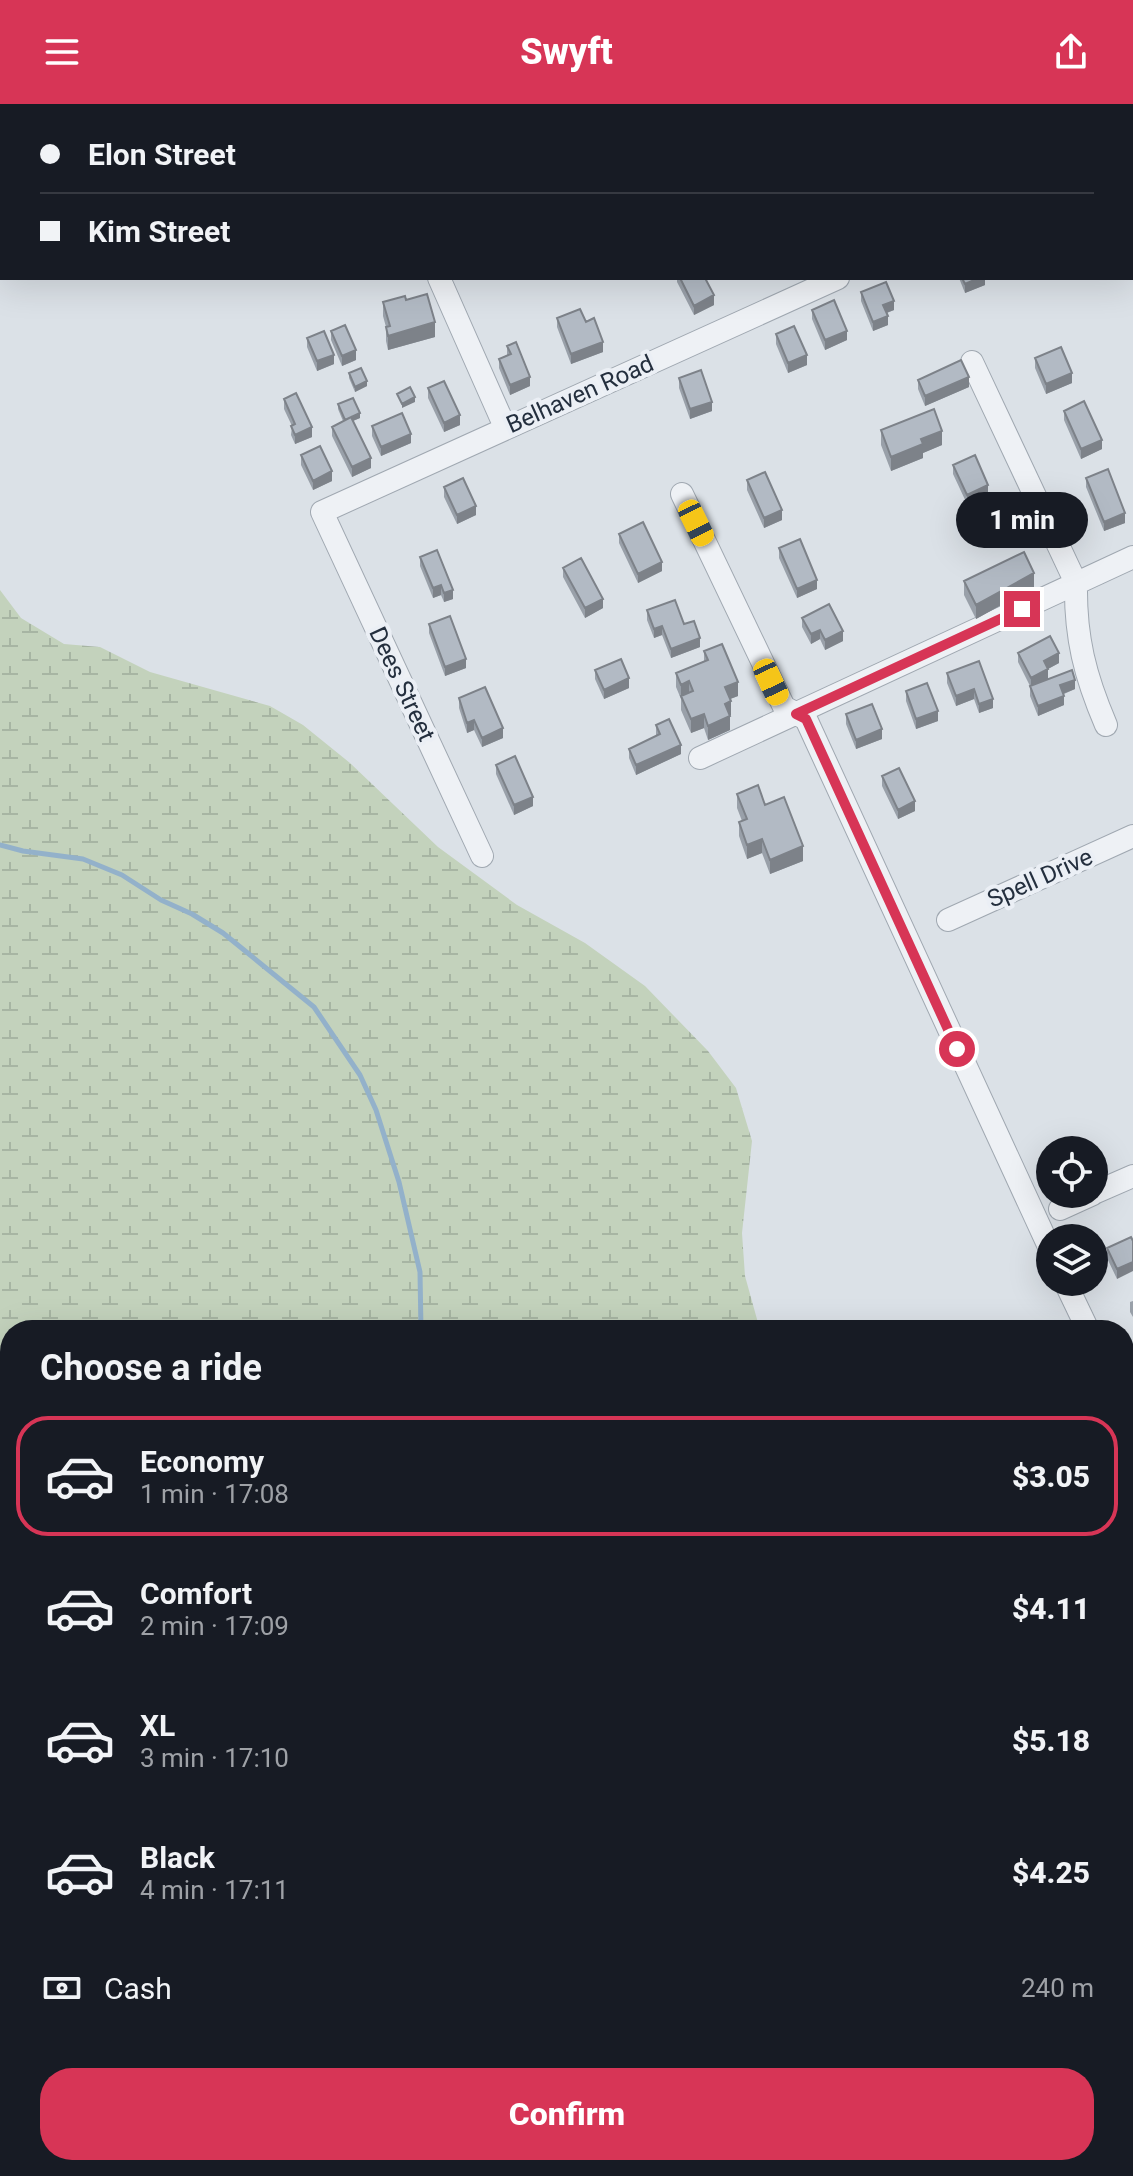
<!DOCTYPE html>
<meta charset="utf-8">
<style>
:root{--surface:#171b24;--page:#20242c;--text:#f1f3f6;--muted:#9ea1a6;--line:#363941;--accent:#d73556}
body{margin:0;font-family:Roboto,sans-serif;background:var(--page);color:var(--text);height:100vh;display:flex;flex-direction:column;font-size:30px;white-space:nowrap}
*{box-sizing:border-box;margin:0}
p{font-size:26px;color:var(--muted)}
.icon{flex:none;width:44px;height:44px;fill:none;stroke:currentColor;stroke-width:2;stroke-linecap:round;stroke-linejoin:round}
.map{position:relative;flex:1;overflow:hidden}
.details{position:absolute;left:0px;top:1216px;width:1134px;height:856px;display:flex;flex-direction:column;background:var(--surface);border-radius:32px 32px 0 0;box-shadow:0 8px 32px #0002}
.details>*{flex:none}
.guide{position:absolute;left:0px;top:0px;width:1134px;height:176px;box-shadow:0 8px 32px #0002;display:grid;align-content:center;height:176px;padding:0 40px;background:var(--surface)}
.fabs{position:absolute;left:1036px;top:1032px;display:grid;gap:16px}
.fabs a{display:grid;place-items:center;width:72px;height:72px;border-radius:50%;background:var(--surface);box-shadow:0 8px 32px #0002;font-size:40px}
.end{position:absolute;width:36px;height:36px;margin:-18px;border:10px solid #d73556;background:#fff;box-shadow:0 0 0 4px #fff}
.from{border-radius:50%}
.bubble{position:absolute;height:56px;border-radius:28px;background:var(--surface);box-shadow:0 8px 32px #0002;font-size:26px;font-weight:800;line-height:56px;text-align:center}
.car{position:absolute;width:24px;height:48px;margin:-24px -12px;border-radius:10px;box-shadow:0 0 6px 2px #0007;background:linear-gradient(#f5c518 24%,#345 0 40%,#f5c518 0 76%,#345 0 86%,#f5c518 0)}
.guide b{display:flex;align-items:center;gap:28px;height:76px;font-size:30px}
.guide b+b{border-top:2px solid var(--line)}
.guide i{width:20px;height:20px;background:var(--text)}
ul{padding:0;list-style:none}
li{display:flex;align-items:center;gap:24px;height:120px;margin:0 16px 12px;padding:0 24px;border:4px solid transparent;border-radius:32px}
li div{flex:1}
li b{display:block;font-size:30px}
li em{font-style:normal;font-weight:800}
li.selected{border-color:var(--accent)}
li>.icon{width:72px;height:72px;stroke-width:1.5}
h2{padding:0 40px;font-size:36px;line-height:96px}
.pay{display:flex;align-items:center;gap:20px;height:88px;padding:0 40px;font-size:30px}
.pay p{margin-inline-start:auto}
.cta{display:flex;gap:16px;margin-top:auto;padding:16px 40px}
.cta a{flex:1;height:92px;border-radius:32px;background:var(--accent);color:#fff;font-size:32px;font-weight:800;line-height:92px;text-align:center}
header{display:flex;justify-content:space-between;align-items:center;height:104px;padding:0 40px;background:var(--accent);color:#fff;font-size:36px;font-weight:800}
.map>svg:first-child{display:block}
.wetland{fill:url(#wetland-marsh)}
.water{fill:url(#water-waves)}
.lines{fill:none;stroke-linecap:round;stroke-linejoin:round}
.stream{stroke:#93b1ca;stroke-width:5}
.minor-casing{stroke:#a0a8b1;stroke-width:24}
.minor{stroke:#eef1f5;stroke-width:22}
.rail-casing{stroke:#748192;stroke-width:8}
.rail{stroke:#ebeff5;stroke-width:5;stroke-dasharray:15;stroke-linecap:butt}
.wall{fill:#99a0a9}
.shaded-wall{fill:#7d8289}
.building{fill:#b2bac4;stroke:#7d8289;stroke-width:2}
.route{stroke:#d73556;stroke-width:10}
.labels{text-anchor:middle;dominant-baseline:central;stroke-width:8;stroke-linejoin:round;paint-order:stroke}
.street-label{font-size:24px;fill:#242f3e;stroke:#ebeff5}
</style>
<header><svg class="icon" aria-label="menu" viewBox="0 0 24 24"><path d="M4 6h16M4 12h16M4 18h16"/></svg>Swyft<svg class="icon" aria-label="share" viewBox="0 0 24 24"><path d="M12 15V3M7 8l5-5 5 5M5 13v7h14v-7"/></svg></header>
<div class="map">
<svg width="1133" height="2072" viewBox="0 0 1133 2072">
<defs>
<pattern id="wetland-marsh" width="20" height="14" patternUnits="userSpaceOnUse" patternTransform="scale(2)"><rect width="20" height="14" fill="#c3d2bc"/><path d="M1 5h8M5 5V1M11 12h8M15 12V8" fill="none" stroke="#a7b5a3"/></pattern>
<pattern id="water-waves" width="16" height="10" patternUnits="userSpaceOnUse" patternTransform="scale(2)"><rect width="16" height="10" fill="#93b1ca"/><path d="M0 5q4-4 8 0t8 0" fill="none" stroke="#7890a5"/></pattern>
</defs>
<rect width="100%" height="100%" fill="#dbe1e7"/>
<path class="wetland" d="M0,486L21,514L64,540L100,543L150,568L270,602L303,621L350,659L438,743L517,801L585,839L645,882L708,947L736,984L752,1037L742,1129L745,1172L760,1226H10V1472L0,1465Z
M10,1617V1951L0,1934V1621Z
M99,2062H426L411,2072H108Z"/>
<path class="water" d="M426,2062H612L614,2072H411Z"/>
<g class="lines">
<path class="stream" d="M0,741L23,747L83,755L122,771L161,796L192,810L223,829L314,903L360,971L376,1006L399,1078L420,1168L421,1226"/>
<defs>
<path id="minor" d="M361,0L362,2
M544,2L549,0
M1132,39L1133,38
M439,174L505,323
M972,258L1076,479C1075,533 1085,572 1106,621
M682,390L784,603L806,615L1050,1145
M700,654L1133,453
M482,752L322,408L838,174
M948,816L1133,732
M1094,1089L1133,1072
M1060,1105L1093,1090
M1065,1178L1088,1226
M1124,1304L1133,1323
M1124,1513L1133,1509
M1124,1727L1133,1723"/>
</defs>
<use href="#minor" class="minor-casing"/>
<use href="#minor" class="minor"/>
<defs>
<path id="rail" d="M0,1503L10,1507
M0,1528L10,1532
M1124,1918L1133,1922
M1124,1940L1133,1944"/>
</defs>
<use href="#rail" class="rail-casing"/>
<use href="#rail" class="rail"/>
</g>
<path class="wall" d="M677,174H705L714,201L694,211L677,178Z
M959,174H985V181L965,189Z
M861,188L894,206L887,209L888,221L873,227L861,197Z
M406,196L435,233L388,246L386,237V223L383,212V198Z
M812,206L847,236L825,246L812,215Z
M557,214L603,248L571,260L557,223Z
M331,227L356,256L342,262L331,236Z
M776,230L807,261L788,269L776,240Z
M307,234L334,260L317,267L307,243Z
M507,242L530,282L510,291L499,264V255L507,251Z
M1035,254L1072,279L1046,290L1035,264Z
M349,269L367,282L355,288L349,274Z
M679,274L712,307L690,315L679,284Z
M918,276L969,283L925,302L918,285Z
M428,284L460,321L444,328L428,294Z
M284,295L312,333L295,340L291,331L292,322L284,305Z
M338,300L360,314L353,317L371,364L352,373L332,332V323L343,317L338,305Z
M1064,307L1102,345L1081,355L1064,316Z
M372,322L411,339L381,352L372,332Z
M881,326L942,341L923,349V354L891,367L881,341Z
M301,351L332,377L313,386L301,361Z
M953,361L988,390L967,400L953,370Z
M1086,374L1125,419L1104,427L1086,383Z
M747,376L782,416L764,424L747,386Z
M444,383L476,411L457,420L444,393Z
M619,430L662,467L638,479L619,439Z
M779,444L817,485L797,494L779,454Z
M420,453L453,495L444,498L441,491L433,494L420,462Z
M563,464L603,504L585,514L563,473Z
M964,477L1034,483L976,515L964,491Z
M647,506L684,520L700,543L671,554L662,531L654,534L647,516Z
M802,514L843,537L825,546L820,535L811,540L802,523Z
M429,520L466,564L445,572L429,529Z
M704,547L738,592L730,595V626L708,636L704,624L691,629L681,606V595L676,583V569L704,557Z
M1018,549L1059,559L1048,565V575L1041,578L1075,585L1064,590V601L1038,612L1030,592V582L1018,558Z
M595,566L629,584L604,595L595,575Z
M947,569L993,595V604L979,609L974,595L956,602L947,579Z
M906,587L938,617L916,625L906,597Z
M459,594L503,634L482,643L474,626L467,629L459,604Z
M846,610L882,635L856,645L846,620Z
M656,621L681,650L636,671L629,654V645L656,632Z
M496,661L533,702L514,711L496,670Z
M882,672L915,707L898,715L882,682Z
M737,690L765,701L803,757L770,770L762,749L747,755L739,732V718L742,717L737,704Z
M1131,1133L1117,1175L1107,1154V1144Z
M1133,1197V1213L1130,1208V1198Z"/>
<path class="shaded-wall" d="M979,174H985V181L965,189V180Z
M714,191V201L694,211V202Z
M894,197V206L883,210V201Z
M888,212V221L873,227V218Z
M435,218V233L388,246V232Z
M847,227V236L825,246V236Z
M603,238V248L571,260V250Z
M356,246V256L342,262V252Z
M334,251V260L317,267V257Z
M807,251V261L788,269V259Z
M1072,269V279L1046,290V280Z
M530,273V282L510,291V281Z
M969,273V283L925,302V292Z
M367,277V282L355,288V283Z
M415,293V298L402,304V300Z
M712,298V307L690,315V305Z
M360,309V314L345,320V316Z
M460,311V321L444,328V319Z
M312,323V333L295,340V331Z
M942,327V341L923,349V354L891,367V353L921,335Z
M411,330V339L381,352V343Z
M1102,336V345L1081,355V345Z
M371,354V364L352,373V363Z
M332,367V377L313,386V377Z
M988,381V390L967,400V391Z
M476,402V411L457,420V411Z
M782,406V416L764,424V414Z
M1125,409V419L1104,427V418Z
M662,458V467L638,479V470Z
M1034,469V483L976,515V501Z
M817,476V485L797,494V485Z
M441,481V491L433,494V484Z
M453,486V495L444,498V489Z
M603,495V504L585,514V504Z
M662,522V531L654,534V525Z
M820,526V535L811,540V530Z
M843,527V537L825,546V536Z
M700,534V543L671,554V545Z
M1059,549V559L1044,567V557Z
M466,555V564L445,572V563Z
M1048,565V575L1031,583V574Z
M629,574V584L604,595V586Z
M1075,576V585L1060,591V581Z
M689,577V591L681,592V595V581Z
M738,578V592L725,597V583Z
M974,585V595L956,602V592Z
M1064,592V601L1038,612V602Z
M993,595V604L979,609V600Z
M731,597V611L725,614V600Z
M938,607V617L916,625V615Z
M704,610V624L691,629V615Z
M730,612V626L708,636V622Z
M474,616V626L467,629V619Z
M503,624V634L482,643V634Z
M882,625V635L856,645V636Z
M681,641V650L636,671V661Z
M533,693V702L514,711V701Z
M915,697V707L898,715V706Z
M762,735V749L747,755V741Z
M803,742V757L770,770V756Z
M1133,1158V1167L1117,1175V1165Z"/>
<path class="building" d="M630,0H695L690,2H631Z
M814,0H828V2H806Z
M1000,0H1027L1028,2H995Z
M1133,65V89L1132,90V66Z
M680,174H705L714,191L694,202Z
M962,174H979L965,180Z
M886,178L894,197L883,201L888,212L873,218L861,188Z
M427,190L435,218L388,232L386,223L390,222L383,198L405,192L406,196Z
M834,196L847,227L825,236L812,206Z
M580,205L586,218L594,214L603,238L571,250L557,214Z
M345,221L356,246L342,252L331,227Z
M794,222L807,251L788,259L776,230Z
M324,227L334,251L317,257L307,234Z
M516,238L530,273L510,281L499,255L511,250L507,242Z
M1061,243L1072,269L1046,280L1035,254Z
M961,256L969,273L925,292L918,276Z
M361,264L367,277L355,283L349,269Z
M701,266L712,298L690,305L679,274Z
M444,277L460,311L444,319L428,284Z
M410,283L415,293L402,300L397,290Z
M296,289L312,323L295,331L291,322L295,320L284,295Z
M353,294L360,309L345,316L338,300Z
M1084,297L1102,336L1081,345L1064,307Z
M934,305L942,327L921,335L923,340L891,353L881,326Z
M402,309L411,330L381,343L372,322Z
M351,313L371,354L352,363L332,323Z
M320,342L332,367L313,377L301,351Z
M975,351L988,381L967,391L953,361Z
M1108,365L1125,409L1104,418L1086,374Z
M765,368L782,406L764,414L747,376Z
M463,374L476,402L457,411L444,383Z
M643,418L662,458L638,470L619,430Z
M800,435L817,476L797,485L779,444Z
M437,446L453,486L444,489L441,481L433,484L420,453Z
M1024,448L1034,469L976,501L964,477Z
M581,454L603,495L585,504L563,464Z
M675,496L684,520L694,517L700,534L671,545L662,522L654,525L647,506Z
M829,500L843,527L825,536L820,526L811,530L802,514Z
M450,512L466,555L445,563L429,520Z
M1050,532L1059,549L1044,557L1048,565L1031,574L1018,549Z
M722,540L738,578L725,583L731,597L725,600L730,612L708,622L704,610L691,615L681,592L693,587L689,577L681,581L676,569L708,556L704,547Z
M621,555L629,574L604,586L595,566Z
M979,557L993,595L979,600L974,585L956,592L947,569Z
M1072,566L1075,576L1060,581L1064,592L1038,602L1030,582Z
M927,579L938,607L916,615L906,587Z
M485,583L503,624L482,634L474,616L467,619L459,594Z
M872,600L882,625L856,636L846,610Z
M669,615L681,641L636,661L629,645L660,630L656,621Z
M515,652L533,693L514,701L496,661Z
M899,664L915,697L898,706L882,672Z
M758,681L765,701L784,693L803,742L770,756L762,735L747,741L739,718L747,715L737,690Z
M1131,1133L1133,1137V1158L1117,1165L1107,1144Z"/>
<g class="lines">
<path class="route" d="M957,945L806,615L796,610L1022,505"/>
</g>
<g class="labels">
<g class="street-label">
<text transform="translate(580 290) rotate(-24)">Belhaven Road</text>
<text transform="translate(402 580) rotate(65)">Dees Street</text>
<text transform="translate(1040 774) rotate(-24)">Spell Drive</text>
</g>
</g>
</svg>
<div class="fabs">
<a><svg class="icon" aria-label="locate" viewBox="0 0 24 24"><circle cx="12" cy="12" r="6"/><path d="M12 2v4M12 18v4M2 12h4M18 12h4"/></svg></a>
<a><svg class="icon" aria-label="layers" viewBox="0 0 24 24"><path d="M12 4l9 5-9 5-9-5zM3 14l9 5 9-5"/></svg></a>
</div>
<i class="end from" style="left:957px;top:945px"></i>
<i class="end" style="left:1022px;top:505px"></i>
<div class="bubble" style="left:956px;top:388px;width:132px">1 min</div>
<i class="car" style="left:696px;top:419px;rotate:154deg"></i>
<i class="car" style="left:771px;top:578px;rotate:155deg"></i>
<div class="guide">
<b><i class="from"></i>Elon Street</b>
<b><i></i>Kim Street</b>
</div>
<section class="details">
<h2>Choose a ride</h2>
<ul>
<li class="selected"><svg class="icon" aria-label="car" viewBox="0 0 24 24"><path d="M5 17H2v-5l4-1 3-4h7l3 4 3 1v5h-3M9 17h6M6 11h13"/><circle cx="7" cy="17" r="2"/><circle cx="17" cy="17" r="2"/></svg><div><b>Economy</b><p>1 min · 17:08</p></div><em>$3.05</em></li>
<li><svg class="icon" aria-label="car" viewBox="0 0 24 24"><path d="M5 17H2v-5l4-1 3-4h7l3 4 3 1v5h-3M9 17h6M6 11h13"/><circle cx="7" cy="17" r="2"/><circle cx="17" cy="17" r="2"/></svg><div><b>Comfort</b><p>2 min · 17:09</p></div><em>$4.11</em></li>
<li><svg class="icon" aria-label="car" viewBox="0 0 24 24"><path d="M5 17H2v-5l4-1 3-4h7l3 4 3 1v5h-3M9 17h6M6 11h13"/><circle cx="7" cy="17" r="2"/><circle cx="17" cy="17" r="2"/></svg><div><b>XL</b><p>3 min · 17:10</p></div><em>$5.18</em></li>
<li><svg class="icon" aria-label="car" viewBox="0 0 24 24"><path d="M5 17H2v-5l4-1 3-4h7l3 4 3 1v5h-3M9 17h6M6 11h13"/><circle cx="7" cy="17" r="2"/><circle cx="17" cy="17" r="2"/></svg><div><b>Black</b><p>4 min · 17:11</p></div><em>$4.25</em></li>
</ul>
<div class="pay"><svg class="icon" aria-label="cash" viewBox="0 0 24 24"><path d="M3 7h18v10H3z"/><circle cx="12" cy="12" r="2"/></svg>Cash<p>240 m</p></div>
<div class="cta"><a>Confirm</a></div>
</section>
</div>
